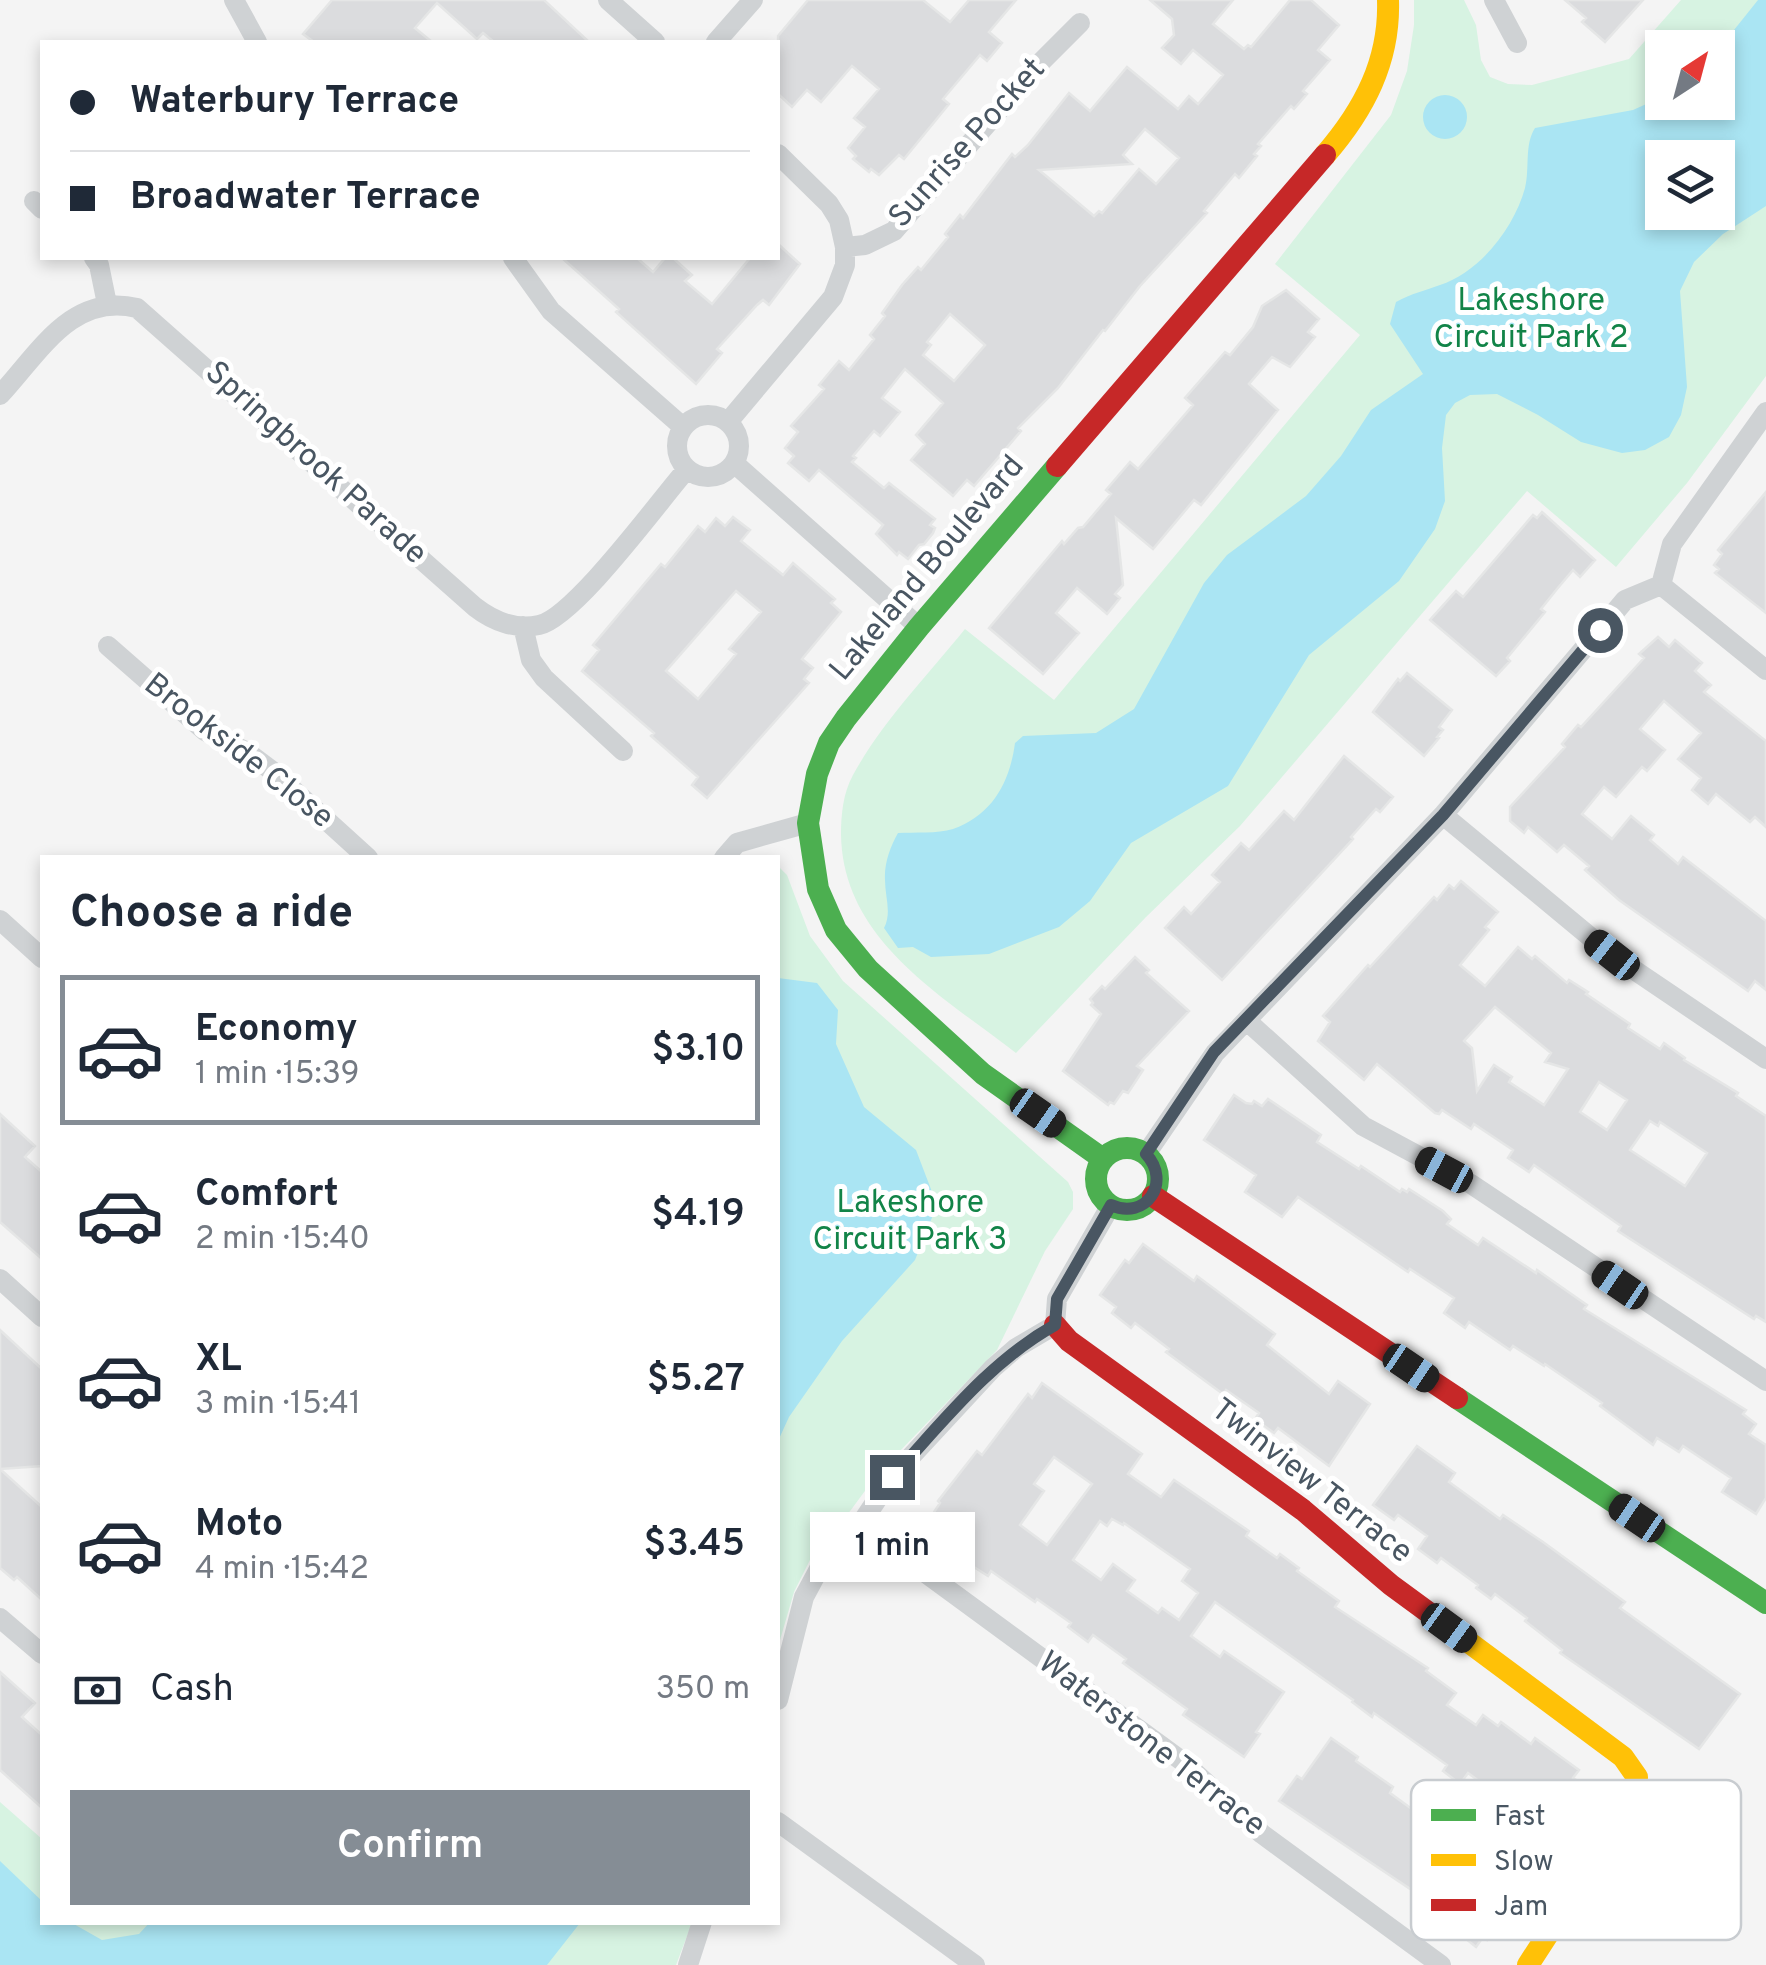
<!DOCTYPE html>
<meta charset="utf-8">
<style>
:root{--surface:#fff;--page:#f2f2f3;--text:#1f2937;--muted:#747a83;--line:#e0e1e3;--accent:#858d95}
body{margin:0;font-family:Overpass,sans-serif;background:var(--page);color:var(--text);height:100vh;display:flex;flex-direction:column;font-size:38px;white-space:nowrap}
*{box-sizing:border-box;margin:0}
p{font-size:32px;color:var(--muted)}
.icon{flex:none;width:55px;height:55px;fill:none;stroke:currentColor;stroke-width:2;stroke-linecap:round;stroke-linejoin:round}
.map{position:relative;flex:1;overflow:hidden}
.side{position:absolute;left:40px;top:855px;width:740px;height:1070px;display:flex;flex-direction:column;background:var(--surface);border-radius:0px;box-shadow:0 5px 15px #0003}
.side>*{flex:none}
.banner{position:absolute;left:40px;top:40px;width:740px;height:220px;border-radius:0px;box-shadow:0 5px 15px #0003;display:grid;align-content:center;height:220px;padding:0 30px;background:var(--surface)}
.needle{width:65px;rotate:36deg}
.fabs{position:absolute;left:1645px;top:30px;display:grid;gap:20px}
.fabs a{display:grid;place-items:center;width:90px;height:90px;border-radius:0px;background:var(--surface);box-shadow:0 5px 15px #0003;font-size:50px}
.end{position:absolute;width:45px;height:45px;margin:-22px;border:12px solid #495662;background:#fff;box-shadow:0 0 0 5px #fff}
.from{border-radius:50%}
.bubble{position:absolute;height:70px;border-radius:0px;background:var(--surface);box-shadow:0 5px 15px #0003;font-size:32px;font-weight:600;line-height:70px;text-align:center}
.car{position:absolute;width:30px;height:60px;margin:-30px -15px;border-radius:12px;box-shadow:0 0 8px 2px #0007;background:linear-gradient(#222 24%,#8ab4d8 0 40%,#222 0 76%,#8ab4d8 0 86%,#222 0)}
.banner b{display:flex;align-items:center;gap:35px;height:95px;font-size:38px}
.banner b+b{border-top:2px solid var(--line)}
.banner i{width:25px;height:25px;background:var(--text)}
ul{padding:0;list-style:none}
li{display:flex;align-items:center;gap:30px;height:150px;margin:0 20px 15px;padding:0 10px;border:5px solid transparent;border-radius:0px}
li div{flex:1}
li b{display:block;font-size:38px}
li em{font-style:normal;font-weight:600}
li.current{border-color:var(--accent)}
li>.icon{width:90px;height:90px;stroke-width:1.5}
h2{padding:0 30px;font-size:45px;line-height:120px}
.pay{display:flex;align-items:center;gap:25px;height:110px;padding:0 30px;font-size:38px}
.pay p{margin-inline-start:auto}
.action{display:flex;gap:20px;margin-top:auto;padding:20px 30px}
.action a{flex:1;height:115px;border-radius:0px;background:var(--accent);color:#fff;font-size:40px;font-weight:600;line-height:115px;text-align:center}
.map>svg:first-child{display:block}
.green{fill:#d7f3e2;fill-rule:evenodd}
.water{fill:#aae5f3;fill-rule:evenodd}
.building{fill:#dbdcde;stroke:#e5e6e6;stroke-width:2.5;fill-rule:evenodd}
.lines{fill:none;stroke-linecap:round;stroke-linejoin:round}
.street{stroke:#cfd2d4;stroke-width:20}
.fast{stroke:#4caf50;stroke-width:22}
.slow{stroke:#ffc107;stroke-width:22}
.jam{stroke:#c62828;stroke-width:22}
.route{stroke:#495662;stroke-width:12}
.labels{text-anchor:middle;dominant-baseline:central;stroke-width:10;stroke-linejoin:round;paint-order:stroke}
.street-label{font-size:32px;fill:#495662;stroke:#fff}
.park-label{font-size:32px;fill:#128448;stroke:#fff}
.key{fill:#fff;stroke:#c8ccd0;stroke-width:2.5}
.key-label{font-size:28px;fill:#495662}
</style>
<div class="map">
<svg width="1766" height="1965" viewBox="0 0 1766 1965">
<rect width="100%" height="100%" fill="#f4f4f4"/>
<path class="green" d="M1414,0H1464L1476,25L1481,60L1490,77L1508,84L1532,85L1629,59L1681,0H1766V376L1687,483L1616,567L1527,491L1240,826L1146,917L1016,1053C941,995 843,940 841,835C841,815 843,793 853,775C882,722 927,676 965,629L1054,700L1360,335L1275,264L1391,115L1407,71L1414,25ZM1662,48H1718V102H1662ZM1662,158H1718V212H1662Z
M778,866L787,875L810,936L843,981L1068,1182L1073,1192V1209L1045,1251L997,1350L876,1476L842,1522L814,1552L794,1592L778,1647Z
M0,1802L42,1839V1922L692,1923L676,1965H0Z"/>
<path class="water" d="M1758,0H1766V206L1723,234L1694,262L1680,291L1687,387L1681,415L1669,437L1645,450L1622,453L1581,442L1538,415L1497,394L1470,395L1455,403L1446,415L1442,448L1445,501L1435,529L1399,581L1309,655L1228,786L1131,843L1090,901L1059,927L989,954L931,957L913,947L898,948L884,928C892,913 885,897 885,880C884,864 890,847 898,833C915,832 937,834 953,829C993,815 1010,781 1015,743L1023,736L1096,733L1134,709L1204,583L1227,555L1306,496L1341,456L1371,410L1423,374L1390,324L1396,302C1412,293 1424,291 1440,285C1480,272 1514,228 1525,188C1530,168 1524,145 1535,128L1633,110L1662,97V102H1718V50ZM1662,158H1718V212H1662Z
M1423 117a22 22 0 1 1 44 0a22 22 0 1 1-44 0Z
M778,978L817,983L838,1010L836,1044L864,1107L916,1150L937,1205L915,1260L842,1341L789,1417L778,1441Z
M0,1861L42,1901V1922L72,1923L102,1940L139,1934L150,1922L580,1923L547,1965H0Z"/>
<path class="building" d="M332,0H544L589,42H494L483,33L477,39L437,3L415,28L432,42H314L303,34Z
M808,0H923L950,22L969,0H1016L989,32L1002,43L987,61L980,55L943,99L949,104L904,159L899,155L879,175L871,169L869,172L853,159L856,156L848,148L865,127L854,118L879,89L852,66L821,102L807,90L792,107L778,94V36Z
M1150,0H1233L1213,24L1244,49L1248,45L1251,47L1290,0H1311L1339,25L1318,50L1330,60L1303,91L1307,94L1294,109L1291,106L1258,144L1261,146L1254,154L1257,156L1239,178L1235,174L1204,211L1207,213L1140,286L1105,331L1103,330L1058,388L1018,428L1021,431L974,486L967,480L953,496L911,460L925,444L916,435L943,403L905,369L882,398L900,412L880,436L874,431L853,456L856,458L852,462L884,488L889,483L935,519L930,525L935,528L933,533L924,544L919,545L908,559L899,552L897,555L876,534L883,525L819,470L809,481L788,463L794,456L785,448L798,432L791,426L824,389L819,385L839,361L849,370L874,339L870,335L885,316L882,313L902,285L918,267L921,270L948,237L945,234L960,215L963,218L1012,154L1015,157L1028,145L1069,93L1090,111L1127,67L1178,109L1189,96L1198,104L1223,75L1193,50L1181,64L1162,48L1174,35L1172,19ZM1145,129L1179,158L1156,184L1139,169L1102,213L1099,211L1094,216L1039,170L1132,164L1123,155ZM950,314L985,345L954,381L923,355L931,345L927,342Z
M1565,0H1643L1605,42L1582,22L1586,18Z
M778,244L800,264L769,305L763,300L757,305L717,349L722,353L696,384L616,312L619,309L562,258H637L653,272L665,258H673L692,275L685,281L712,304L750,258H778Z
M1286,290L1319,319L1308,332L1315,337L1290,367L1272,357L1249,384L1278,410L1201,505L1194,500L1153,549L1116,518L1123,585L1115,594L1120,598L1107,614L1077,588L1056,613L1079,633L1043,674L989,628L1062,541L1064,544L1078,528L1083,527L1111,494L1106,490L1130,462L1138,469L1193,405L1185,398L1225,352L1230,355L1253,327L1262,306Z
M1766,492V613L1715,573L1719,569L1714,565L1722,554L1718,550Z
M1542,512L1595,560L1580,577L1573,570L1557,589L1541,609L1545,612L1507,658L1510,661L1496,676L1430,620L1456,591L1463,597L1533,515L1537,518Z
M733,517L750,530L741,541L783,575L793,563L835,599L831,603L841,612L802,659L813,668L804,679L809,683L707,798L692,785L698,777L651,736L654,733L582,671L599,650L593,645L661,564L665,567L698,526L705,532L716,518L725,526ZM736,591L761,612L729,649L736,654L698,699L666,671Z
M1658,637L1669,647L1675,640L1702,663L1695,671L1711,685L1704,692L1766,741V827L1755,817L1750,822L1716,794L1708,804L1692,790L1701,778L1678,759L1701,733L1664,701L1640,729L1665,750L1647,771L1642,767L1616,797L1604,787L1582,814L1612,839L1631,816L1654,835L1650,840L1678,864L1683,857L1766,921V990L1755,981L1748,991L1619,900L1585,870L1589,866L1564,845L1557,852L1528,827L1524,833L1510,821V807L1565,747L1562,744L1578,725L1581,727L1644,658L1639,654Z
M1407,673L1452,710L1439,727L1443,730L1437,737L1439,738L1424,756L1373,712L1398,679L1400,681Z
M1344,756L1393,797L1380,812L1376,809L1351,837L1353,839L1222,980L1165,928L1184,907L1191,914L1220,882L1212,875L1241,843L1249,850L1284,811L1294,820Z
M1461,881L1498,912L1485,927L1489,930L1460,965L1485,986L1518,947L1532,959L1535,956L1567,983L1569,980L1588,992L1586,994L1630,1024L1628,1028L1660,1049L1664,1043L1685,1058L1684,1060L1738,1093L1736,1096L1766,1116V1322L1756,1316L1754,1319L1618,1231L1621,1226L1534,1165L1529,1172L1508,1158L1513,1150L1474,1124L1471,1129L1442,1110L1439,1114L1435,1113L1377,1064L1364,1080L1318,1041L1330,1022L1323,1016L1368,965L1370,967L1434,897L1437,900L1449,885L1454,889ZM1495,1007L1551,1053L1545,1062L1568,1069L1544,1105L1509,1082L1512,1077L1494,1065L1477,1091L1472,1048L1464,1041ZM1599,1082L1627,1100L1607,1130L1580,1112ZM1650,1121L1658,1126L1660,1122L1707,1153L1685,1186L1630,1150Z
M1135,957L1149,970L1146,973L1189,1011L1137,1066L1143,1070L1128,1093L1123,1091L1114,1104L1110,1102L1108,1105L1063,1071L1101,1014L1091,1005L1093,1003L1090,999L1102,986L1105,989Z
M1234,1095L1246,1103L1252,1104L1254,1101L1262,1106L1268,1099L1321,1135L1317,1142L1359,1169L1361,1166L1400,1192L1402,1189L1407,1192L1409,1189L1443,1211L1451,1219L1447,1224L1478,1245L1483,1238L1536,1273L1537,1270L1587,1305L1584,1309L1746,1410L1743,1414L1756,1424L1749,1434L1766,1445V1498L1756,1514L1722,1492L1731,1478L1683,1446L1679,1452L1657,1438L1653,1445L1600,1406L1602,1403L1545,1364L1544,1366L1513,1346L1510,1350L1469,1322L1465,1328L1444,1313L1454,1298L1410,1269L1408,1272L1298,1197L1282,1217L1245,1192L1256,1175L1204,1140Z
M0,1114L35,1146L25,1157L42,1172V1259L0,1222Z
M1143,1244L1194,1281L1197,1276L1275,1334L1267,1345L1329,1394L1338,1381L1370,1404L1329,1466L1278,1428L1274,1433L1255,1419L1259,1413L1226,1390L1223,1394L1166,1352L1169,1349L1135,1323L1131,1328L1112,1313L1116,1307L1100,1295L1125,1260L1129,1263Z
M0,1330L42,1369V1466L0,1469Z
M1042,1383L1142,1454L1128,1474L1161,1497L1174,1480L1249,1531L1246,1536L1277,1558L1280,1554L1299,1568L1297,1571L1339,1601L1335,1607L1428,1668L1426,1671L1456,1693L1447,1705L1476,1725L1483,1715L1498,1726L1501,1722L1531,1744L1535,1738L1579,1770L1573,1778L1585,1786L1555,1828L1560,1832L1487,1940L1483,1937L1476,1947L1425,1906L1428,1901L1279,1801L1297,1776L1302,1779L1331,1738L1358,1757L1356,1761L1393,1787L1390,1793L1416,1812L1423,1801L1470,1835L1499,1796L1468,1773L1460,1784L1443,1771L1447,1765L1374,1713L1372,1717L1352,1702L1353,1700L1215,1602L1191,1636L1220,1657L1224,1651L1284,1692L1256,1732L1260,1734L1244,1757L1183,1715L1187,1709L1123,1663L1126,1659L1093,1635L1088,1642L1068,1627L1071,1623L1037,1599L1035,1602L991,1571L988,1576L936,1543L942,1534L927,1523L940,1503L938,1501L977,1451L982,1455L1028,1394L1032,1398ZM1054,1457L1092,1484L1047,1545L1020,1525L1044,1491L1034,1484ZM1112,1519L1123,1525L1124,1523L1190,1569L1182,1581L1198,1593L1179,1620L1162,1608L1158,1613L1127,1591L1135,1580L1113,1564L1101,1580L1073,1560L1100,1521L1107,1526Z
M1417,1446L1455,1473L1449,1482L1500,1519L1503,1515L1543,1542L1625,1602L1620,1608L1740,1694L1699,1749L1560,1653L1562,1650L1525,1621L1527,1618L1495,1594L1491,1599L1476,1588L1478,1585L1441,1558L1437,1563L1418,1549L1427,1536L1398,1515L1394,1520L1373,1505Z
M0,1469L42,1507V1600L17,1577L14,1580L0,1568Z
M0,1672L35,1703L22,1717L42,1735V1808L0,1770Z"/>
<g class="lines">
<path class="street" d="M234,0L257,42
M608,0L655,42
M1494,0L1517,43
M716,42L753,0
M34,201L42,209
M845,247L865,245L894,231L1040,63L1080,23
M94,258L99,265L107,304
M513,258L551,311L683,427
M0,395C39,353 72,292 137,308L475,607C493,621 516,630 539,625C575,617 659,501 687,469
M677 446a31 31 0 1 1 62 0a31 31 0 1 1-62 0Z
M728,422L833,297L845,265V247L839,220L829,204L778,154
M734,463L919,627
M1661,585L1672,544L1766,412
M1661,585L1766,670
M523,626L531,660L544,678L623,751
M108,646L205,731L247,752L271,770L368,858
M1443,815L1612,955L1766,1059
M724,858L737,843L808,823
M0,920L42,958
M1247,1021L1363,1126L1471,1184L1766,1381
M1146,1154L1215,1053L1443,815L1625,600L1661,585
M0,1279L42,1317
M860,1525L1182,1761L1262,1834L1441,1965
M0,1618L42,1654
M778,1700L804,1597L826,1556L860,1525L892,1477L993,1368L1016,1348L1055,1325L1057,1299L1111,1205
M778,1822L975,1965
M688,1965L702,1922"/>
<path class="fast" d="M1057,466L919,627L846,718L829,743L817,774L808,823L818,889L836,930L868,969L983,1074L1103,1159
M1096 1179a31 31 0 1 1 62 0a31 31 0 1 1-62 0Z
M1457,1398L1766,1603"/>
<path class="slow" d="M1325,155C1364,110 1390,61 1388,0
M1451,1629L1623,1757L1637,1777L1635,1800L1528,1965"/>
<path class="jam" d="M1057,466L1325,155
M1153,1196L1457,1398
M1055,1325L1069,1341L1303,1510L1391,1585L1451,1629"/>
</g>
<g class="lines">
<path class="route" d="M892,1477C943,1422 989,1362 1055,1325L1057,1299L1111,1205C1146,1221 1172,1182 1146,1154L1214,1052L1443,815L1600,630"/>
</g>
<g class="labels">
<g class="street-label">
<text transform="translate(968 144) rotate(-48)">Sunrise Pocket</text>
<text transform="translate(315 464) rotate(42)">Springbrook Parade</text>
<text transform="translate(928 569) rotate(-50)">Lakeland Boulevard</text>
<text transform="translate(238 752) rotate(38)">Brookside Close</text>
<text transform="translate(1311 1482) rotate(38)">Twinview Terrace</text>
<text transform="translate(1151 1745) rotate(38)">Waterstone Terrace</text>
</g>
<g class="park-label">
<text x="1531" y="302">Lakeshore<tspan x="1531" dy="37">Circuit Park 2</tspan></text>
<text x="910" y="1204">Lakeshore<tspan x="910" dy="37">Circuit Park 3</tspan></text>
</g>
</g>
<rect x="1411" y="1780" width="330" height="160" rx="15" class="key"/>
<rect x="1431" y="1809" width="45" height="12" fill="#4caf50"/>
<rect x="1431" y="1854" width="45" height="12" fill="#ffc107"/>
<rect x="1431" y="1899" width="45" height="12" fill="#c62828"/>
<g class="key-label">
<text x="1494" y="1825">Fast</text>
<text x="1494" y="1870">Slow</text>
<text x="1494" y="1915">Jam</text>
</g>
</svg>
<div class="fabs">
<a><svg class="needle" viewBox="-14 -14 28 28"><path d="M0-13l5 13h-10z" fill="#e53935"/><path d="M0 13l5-13h-10z" fill="#747a83"/></svg></a>
<a><svg class="icon" aria-label="layers" viewBox="0 0 24 24"><path d="M12 4l9 5-9 5-9-5zM3 14l9 5 9-5"/></svg></a>
</div>
<i class="end from" style="left:1600px;top:630px"></i>
<i class="end" style="left:892px;top:1477px"></i>
<div class="bubble" style="left:810px;top:1512px;width:165px">1 min</div>
<i class="car" style="left:1612px;top:955px;rotate:308deg"></i>
<i class="car" style="left:1038px;top:1113px;rotate:125deg"></i>
<i class="car" style="left:1444px;top:1170px;rotate:298deg"></i>
<i class="car" style="left:1620px;top:1285px;rotate:304deg"></i>
<i class="car" style="left:1411px;top:1368px;rotate:124deg"></i>
<i class="car" style="left:1637px;top:1518px;rotate:304deg"></i>
<i class="car" style="left:1449px;top:1628px;rotate:126deg"></i>
<div class="banner">
<b><i class="from"></i>Waterbury Terrace</b>
<b><i></i>Broadwater Terrace</b>
</div>
<section class="side">
<h2>Choose a ride</h2>
<ul>
<li class="current"><svg class="icon" aria-label="car" viewBox="0 0 24 24"><path d="M5 17H2v-5l4-1 3-4h7l3 4 3 1v5h-3M9 17h6M6 11h13"/><circle cx="7" cy="17" r="2"/><circle cx="17" cy="17" r="2"/></svg><div><b>Economy</b><p>1 min · 15:39</p></div><em>$3.10</em></li>
<li><svg class="icon" aria-label="car" viewBox="0 0 24 24"><path d="M5 17H2v-5l4-1 3-4h7l3 4 3 1v5h-3M9 17h6M6 11h13"/><circle cx="7" cy="17" r="2"/><circle cx="17" cy="17" r="2"/></svg><div><b>Comfort</b><p>2 min · 15:40</p></div><em>$4.19</em></li>
<li><svg class="icon" aria-label="car" viewBox="0 0 24 24"><path d="M5 17H2v-5l4-1 3-4h7l3 4 3 1v5h-3M9 17h6M6 11h13"/><circle cx="7" cy="17" r="2"/><circle cx="17" cy="17" r="2"/></svg><div><b>XL</b><p>3 min · 15:41</p></div><em>$5.27</em></li>
<li><svg class="icon" aria-label="car" viewBox="0 0 24 24"><path d="M5 17H2v-5l4-1 3-4h7l3 4 3 1v5h-3M9 17h6M6 11h13"/><circle cx="7" cy="17" r="2"/><circle cx="17" cy="17" r="2"/></svg><div><b>Moto</b><p>4 min · 15:42</p></div><em>$3.45</em></li>
</ul>
<div class="pay"><svg class="icon" aria-label="cash" viewBox="0 0 24 24"><path d="M3 7h18v10H3z"/><circle cx="12" cy="12" r="2"/></svg>Cash<p>350 m</p></div>
<div class="action"><a>Confirm</a></div>
</section>
</div>
